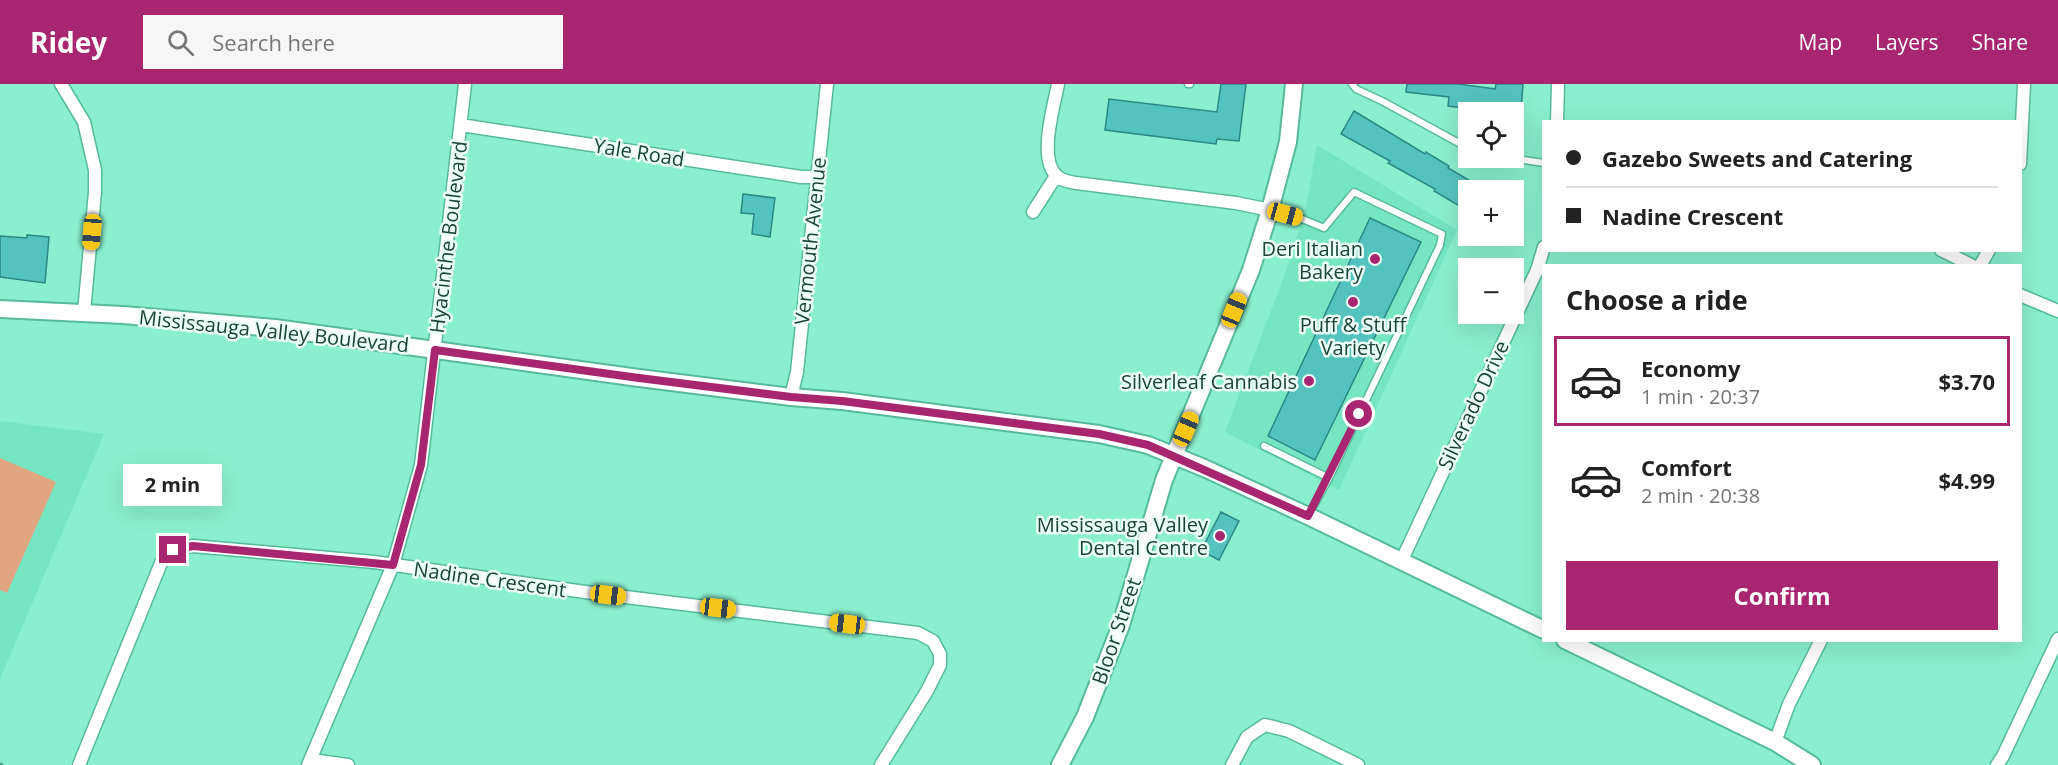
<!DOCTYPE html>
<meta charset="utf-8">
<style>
:root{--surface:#fff;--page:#f6f6f6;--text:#222;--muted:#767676;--line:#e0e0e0;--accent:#a82570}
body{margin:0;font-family:"Open Sans",sans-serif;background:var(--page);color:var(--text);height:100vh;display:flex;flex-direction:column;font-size:22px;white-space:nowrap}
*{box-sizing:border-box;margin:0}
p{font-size:20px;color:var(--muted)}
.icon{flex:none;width:33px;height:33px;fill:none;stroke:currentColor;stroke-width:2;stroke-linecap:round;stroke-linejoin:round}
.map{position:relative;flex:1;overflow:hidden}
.details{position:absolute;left:1542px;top:180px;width:480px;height:378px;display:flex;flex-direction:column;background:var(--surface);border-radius:0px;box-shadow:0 6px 24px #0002}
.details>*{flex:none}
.banner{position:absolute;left:1542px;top:36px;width:480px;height:132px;border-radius:0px;box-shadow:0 6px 24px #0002;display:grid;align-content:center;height:132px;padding:0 24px;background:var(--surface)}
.controls{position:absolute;left:1458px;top:18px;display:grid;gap:12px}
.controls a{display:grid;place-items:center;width:66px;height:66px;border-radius:0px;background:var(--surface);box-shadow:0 6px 24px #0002;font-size:30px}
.end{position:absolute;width:27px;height:27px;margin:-14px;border:8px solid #a82570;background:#fff;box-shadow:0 0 0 3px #fff}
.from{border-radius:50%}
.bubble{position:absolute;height:42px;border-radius:0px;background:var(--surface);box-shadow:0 6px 24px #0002;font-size:20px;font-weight:700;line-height:42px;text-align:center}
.car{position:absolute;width:18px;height:36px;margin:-18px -9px;border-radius:8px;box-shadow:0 0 4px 2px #0007;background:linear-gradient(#f5c518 24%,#345 0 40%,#f5c518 0 76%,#345 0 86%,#f5c518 0)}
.banner b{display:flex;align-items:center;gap:21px;height:57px;font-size:22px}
.banner b+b{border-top:2px solid var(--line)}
.banner i{width:15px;height:15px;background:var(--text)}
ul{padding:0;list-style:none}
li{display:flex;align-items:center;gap:18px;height:90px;margin:0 12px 9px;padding:0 12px;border:3px solid transparent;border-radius:0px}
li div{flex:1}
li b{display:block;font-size:22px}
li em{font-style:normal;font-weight:700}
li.current{border-color:var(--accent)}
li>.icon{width:54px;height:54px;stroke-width:1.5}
h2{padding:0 24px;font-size:27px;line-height:72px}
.primary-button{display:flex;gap:12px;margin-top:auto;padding:12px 24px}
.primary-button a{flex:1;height:69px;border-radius:0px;background:var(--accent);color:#fff;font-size:24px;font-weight:700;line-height:69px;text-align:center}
header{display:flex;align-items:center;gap:36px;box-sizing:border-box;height:84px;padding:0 30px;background:var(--accent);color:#fff}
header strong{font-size:28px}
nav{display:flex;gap:33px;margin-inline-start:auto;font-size:21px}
.search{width:420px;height:54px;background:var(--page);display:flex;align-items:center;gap:15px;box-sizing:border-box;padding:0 21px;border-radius:0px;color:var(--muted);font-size:22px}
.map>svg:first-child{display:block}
.built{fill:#75e5c2}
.green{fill:#e2a581}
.building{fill:#55c3bd;stroke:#2b8884;stroke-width:1.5}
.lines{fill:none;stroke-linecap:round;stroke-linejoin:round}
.lane-casing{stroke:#55bb9c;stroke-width:9}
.street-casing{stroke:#55bb9c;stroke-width:15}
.secondary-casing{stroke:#55bb9c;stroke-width:20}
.path{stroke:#539c85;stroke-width:3;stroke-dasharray:6 3;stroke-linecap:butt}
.lane{stroke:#fff;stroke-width:6}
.street{stroke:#fff;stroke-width:12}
.secondary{stroke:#fff;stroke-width:16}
.route{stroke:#a82570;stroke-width:8}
.poi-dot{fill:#a82570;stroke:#ebfef7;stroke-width:2}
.labels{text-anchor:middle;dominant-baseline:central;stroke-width:5;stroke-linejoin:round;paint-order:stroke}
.street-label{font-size:20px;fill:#1a4538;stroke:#ebfef7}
.poi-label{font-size:20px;fill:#1a4538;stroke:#ebfef7;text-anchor:end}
</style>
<header>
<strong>Ridey</strong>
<div class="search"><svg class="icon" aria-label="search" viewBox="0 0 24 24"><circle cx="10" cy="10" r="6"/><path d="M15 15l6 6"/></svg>Search here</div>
<nav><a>Map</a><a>Layers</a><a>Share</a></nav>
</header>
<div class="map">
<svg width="2058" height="681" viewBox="0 0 2058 681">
<rect width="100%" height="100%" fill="#8aefce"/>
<path class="built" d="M1317,61L1457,146L1339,406L1225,348L1285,190L1305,128Z
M0,337L104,350L0,595Z"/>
<path class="green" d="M0,374L56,398L7,509L0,506Z"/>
<path class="building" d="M1221,0H1246L1239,57L1217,55L1216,60L1105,46L1109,15L1217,28Z
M1407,0H1459L1495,5L1496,0H1523L1521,28H1497L1448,22L1449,13L1406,8Z
M1354,27L1425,70L1426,68L1449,82L1448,84L1486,106H1468V127L1434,107L1435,105L1388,79L1390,77L1341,50Z
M743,110L775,114L770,153L752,150L754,130L741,129Z
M1370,134L1421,158L1315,376L1268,352Z
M27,151L49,153L45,199L0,193V152L27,154Z
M1221,428L1239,437L1219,476L1201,467Z"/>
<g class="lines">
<defs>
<path id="lane" d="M1188,0H1190
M1352,0L1356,5L1382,17L1468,64
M1511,74L1544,79
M1271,126L1300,134L1324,144L1354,108L1442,150L1440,161L1329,394L1309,430
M1264,362L1329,394"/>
<path id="street" d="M61,0L84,38L95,86V108L84,228
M1058,0C1054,22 1037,77 1058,93C1063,97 1070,98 1076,99L1236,119L1270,126
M1557,38L1558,0
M461,41L801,93H816
M2020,80L2024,0
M1033,128L1056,92
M1941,166L1973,182
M1980,182L1989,166
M2020,211L2058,227
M791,313L797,288L827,0
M1401,478L1537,186L1544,163
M1775,658L1789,620L1821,556
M311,676L348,681
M79,681L161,479L173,466L193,462L374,478L585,508L918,549L933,557L940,570V581L927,607L881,681
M308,681L393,481L421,381L465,0
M1232,681L1247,653L1265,641L1289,647L1358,681
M1997,681L2003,672L2058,555"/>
<path id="secondary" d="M0,225L123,231L275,244L639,294L791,313L842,317L1099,350L1148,361L1204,384L1308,432L1544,546
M1565,556L1775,658L1812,681
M1060,681L1085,633L1121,541L1164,396L1251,186L1270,126L1288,58L1294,0"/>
</defs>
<use href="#lane" class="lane-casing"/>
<use href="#street" class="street-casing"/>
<use href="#secondary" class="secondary-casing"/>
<path class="path" d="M0,680L3,681"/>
<use href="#lane" class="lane"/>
<use href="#street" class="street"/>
<use href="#secondary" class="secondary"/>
</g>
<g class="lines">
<path class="route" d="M173,466L193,462L393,481L421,381L435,266L639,294L791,313L842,317L1099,350L1148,361L1308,432L1359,330"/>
</g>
<g class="poi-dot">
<circle cx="1375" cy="175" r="6"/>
<circle cx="1353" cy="218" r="6"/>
<circle cx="1309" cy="297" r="6"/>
<circle cx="1220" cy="452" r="6"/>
</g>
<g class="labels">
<g class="street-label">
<text transform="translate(639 68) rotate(9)">Yale Road</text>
<text transform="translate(448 153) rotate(-83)">Hyacinthe Boulevard</text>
<text transform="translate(810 157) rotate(-84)">Vermouth Avenue</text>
<text transform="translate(274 247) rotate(6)">Mississauga Valley Boulevard</text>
<text transform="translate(1473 321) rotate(-65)">Silverado Drive</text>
<text transform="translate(490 495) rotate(8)">Nadine Crescent</text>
<text transform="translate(1116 547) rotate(-71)">Bloor Street</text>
</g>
<g class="poi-label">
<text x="1363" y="164">Deri Italian<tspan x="1363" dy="23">Bakery</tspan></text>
<text x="1353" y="240" text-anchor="middle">Puff &amp; Stuff<tspan x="1353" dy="23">Variety</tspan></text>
<text x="1297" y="297">Silverleaf Cannabis</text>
<text x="1208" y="440">Mississauga Valley<tspan x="1208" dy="23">Dental Centre</tspan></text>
</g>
</g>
</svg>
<div class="controls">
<a><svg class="icon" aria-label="locate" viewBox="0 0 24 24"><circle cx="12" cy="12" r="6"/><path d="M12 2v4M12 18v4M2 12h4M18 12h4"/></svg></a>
<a>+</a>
<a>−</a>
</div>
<i class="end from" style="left:1359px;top:330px"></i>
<i class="end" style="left:173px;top:466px"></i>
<div class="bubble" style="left:123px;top:380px;width:99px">2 min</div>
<i class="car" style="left:1285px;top:130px;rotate:105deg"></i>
<i class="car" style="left:92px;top:148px;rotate:185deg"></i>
<i class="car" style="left:1234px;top:226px;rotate:22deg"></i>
<i class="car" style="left:1186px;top:345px;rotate:23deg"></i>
<i class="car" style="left:608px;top:511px;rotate:97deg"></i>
<i class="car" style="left:718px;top:524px;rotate:97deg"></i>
<i class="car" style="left:847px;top:540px;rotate:277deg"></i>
<div class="banner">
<b><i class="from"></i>Gazebo Sweets and Catering</b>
<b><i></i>Nadine Crescent</b>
</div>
<section class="details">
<h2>Choose a ride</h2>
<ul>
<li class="current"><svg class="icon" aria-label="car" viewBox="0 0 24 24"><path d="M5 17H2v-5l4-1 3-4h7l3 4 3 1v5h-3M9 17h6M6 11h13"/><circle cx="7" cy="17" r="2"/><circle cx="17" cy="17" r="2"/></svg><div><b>Economy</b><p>1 min · 20:37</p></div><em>$3.70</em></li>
<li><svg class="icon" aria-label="car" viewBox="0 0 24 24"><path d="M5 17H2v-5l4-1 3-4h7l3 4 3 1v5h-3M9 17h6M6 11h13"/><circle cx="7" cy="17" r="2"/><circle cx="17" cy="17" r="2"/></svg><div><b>Comfort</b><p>2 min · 20:38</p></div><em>$4.99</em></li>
</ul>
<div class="primary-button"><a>Confirm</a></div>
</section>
</div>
